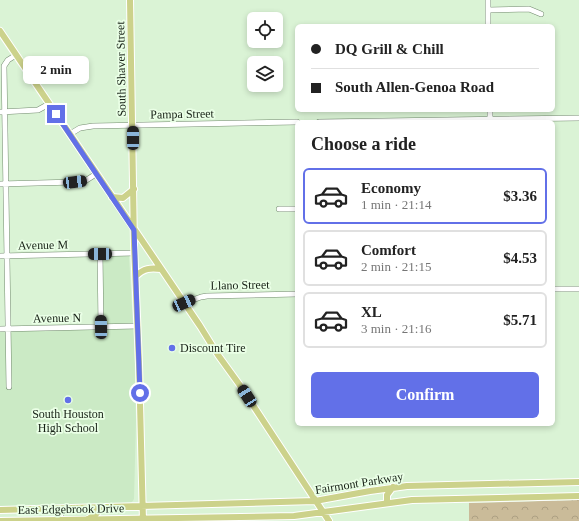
<!DOCTYPE html>
<meta charset="utf-8">
<style>
:root{--surface:#fff;--page:#f6f6f6;--text:#222;--muted:#767676;--line:#e0e0e0;--accent:#6270e8}
body{margin:0;font-family:"Times New Roman",serif;background:var(--page);color:var(--text);height:100vh;display:flex;flex-direction:column;font-size:15px;white-space:nowrap}
*{box-sizing:border-box;margin:0}
p{font-size:13px;color:var(--muted)}
.icon{flex:none;width:22px;height:22px;fill:none;stroke:currentColor;stroke-width:2;stroke-linecap:round;stroke-linejoin:round}
.map{position:relative;flex:1;overflow:hidden}
.side{position:absolute;left:295px;top:120px;width:260px;height:306px;display:flex;flex-direction:column;background:var(--surface);border-radius:6px;box-shadow:0 2px 6px #0003}
.side>*{flex:none}
.top-card{position:absolute;left:295px;top:24px;width:260px;height:88px;border-radius:6px;box-shadow:0 2px 6px #0003;display:grid;align-content:center;height:88px;padding:0 16px;background:var(--surface)}
.tools{position:absolute;left:247px;top:12px;display:grid;gap:8px}
.tools a{display:grid;place-items:center;width:36px;height:36px;border-radius:6px;background:var(--surface);box-shadow:0 2px 6px #0003;font-size:20px}
.end{position:absolute;width:18px;height:18px;margin:-9px;border:5px solid #6270e8;background:#fff;box-shadow:0 0 0 2px #fff}
.from{border-radius:50%}
.bubble{position:absolute;height:28px;border-radius:6px;background:var(--surface);box-shadow:0 2px 6px #0003;font-size:13px;font-weight:700;line-height:28px;text-align:center}
.car{position:absolute;width:12px;height:24px;margin:-12px -6px;border-radius:5px;box-shadow:0 0 3px 1px #0007;background:linear-gradient(#222 24%,#8ab4d8 0 40%,#222 0 76%,#8ab4d8 0 86%,#222 0)}
.top-card b{display:flex;align-items:center;gap:14px;height:38px;font-size:15px}
.top-card b+b{border-top:1px solid var(--line)}
.top-card i{width:10px;height:10px;background:var(--text)}
ul{padding:0;list-style:none}
li{display:flex;align-items:center;gap:12px;height:56px;margin:0 8px 6px;padding:0 8px;border:2px solid var(--line);border-radius:6px}
li div{flex:1}
li b{display:block;font-size:15px}
li em{font-style:normal;font-weight:700}
li.active{border-color:var(--accent)}
li>.icon{width:36px;height:36px;stroke-width:1.5}
h2{padding:0 16px;font-size:18px;line-height:48px}
.action{display:flex;gap:8px;margin-top:auto;padding:8px 16px}
.action a{flex:1;height:46px;border-radius:6px;background:var(--accent);color:#fff;font-size:16px;font-weight:700;line-height:46px;text-align:center}
.map>svg:first-child{display:block}
.built{fill:#cbeac5}
.park{fill:url(#park-crowns)}
.lines{fill:none;stroke-linecap:round;stroke-linejoin:round}
.minor-casing{stroke:#738b6f;stroke-width:6}
.major-casing{stroke:#fff;stroke-width:8}
.minor{stroke:#fff;stroke-width:5}
.major{stroke:#ccd28b;stroke-width:6}
.route{stroke:#6270e8;stroke-width:5}
.poi-dot{fill:#6270e8;stroke:#eaffe6;stroke-width:1.5}
.labels{text-anchor:middle;dominant-baseline:central;stroke-width:3.5;stroke-linejoin:round;paint-order:stroke}
.street-label{font-size:12px;fill:#162015;stroke:#eaffe6}
.poi-label{font-size:12px;fill:#162015;stroke:#eaffe6;text-anchor:start}
</style>
<div class="map">
<svg width="579" height="521" viewBox="0 0 579 521">
<defs>
<pattern id="park-crowns" width="20" height="18" patternUnits="userSpaceOnUse"><rect width="20" height="18" fill="#cabb99"/><path d="M2 6a3 3 0 1 1 6 0M12 15a3 3 0 1 1 6 0" fill="none" stroke="#ada083"/></pattern>
</defs>
<rect width="100%" height="100%" fill="#daf3d5"/>
<path class="built" d="M102,256H129L133,324L102,325Z
M134,328L136,421L134,499L132,502L129,504L0,508V331H5L6,332L11,379V333L13,331Z"/>
<path class="park" d="M579,500V521H469V503Z"/>
<g class="lines">
<defs>
<path id="minor" d="M488,0V26
M488,10L529,9L541,14
M490,110V121
M0,112L38,110L49,104
M319,122L579,118
M70,134L80,128L93,126L297,122
M0,184L75,182L85,181L96,174
M279,209H297
M100,254L101,327
M0,256L135,253
M553,289H579
M184,303L201,297L207,296L297,294
M0,329L138,326
M9,387L4,66L8,60L16,55
M61,508V521"/>
<path id="major" d="M130,0L134,245L139,364L143,521
M0,31L200,326L218,355L239,384L329,521
M112,197L123,198L134,189
M136,276C144,268 150,268 161,269
M387,503V495L393,487
M0,510L315,501L370,491L407,486L579,482
M87,520L97,513L99,507
M0,521L294,516L412,500L579,496"/>
</defs>
<use href="#minor" class="minor-casing"/>
<use href="#major" class="major-casing"/>
<use href="#minor" class="minor"/>
<use href="#major" class="major"/>
</g>
<g class="lines">
<path class="route" d="M56,114L134,230L140,393"/>
</g>
<g class="poi-dot">
<circle cx="172" cy="348" r="4"/>
<circle cx="68" cy="400" r="4"/>
</g>
<g class="labels">
<g class="street-label">
<text transform="translate(121 69) rotate(-91)">South Shaver Street</text>
<text transform="translate(182 114) rotate(-1)">Pampa Street</text>
<text transform="translate(43 245) rotate(-1)">Avenue M</text>
<text transform="translate(240 285) rotate(-1)">Llano Street</text>
<text transform="translate(57 318) rotate(-1)">Avenue N</text>
<text transform="translate(359 483) rotate(-9)">Fairmont Parkway</text>
<text transform="translate(71 509) rotate(-1)">East Edgebrook Drive</text>
</g>
<g class="poi-label">
<text x="180" y="348">Discount Tire</text>
<text x="68" y="414" text-anchor="middle">South Houston<tspan x="68" dy="14">High School</tspan></text>
</g>
</g>
</svg>
<div class="tools">
<a><svg class="icon" aria-label="locate" viewBox="0 0 24 24"><circle cx="12" cy="12" r="6"/><path d="M12 2v4M12 18v4M2 12h4M18 12h4"/></svg></a>
<a><svg class="icon" aria-label="layers" viewBox="0 0 24 24"><path d="M12 4l9 5-9 5-9-5zM3 14l9 5 9-5"/></svg></a>
</div>
<i class="end from" style="left:140px;top:393px"></i>
<i class="end" style="left:56px;top:114px"></i>
<div class="bubble" style="left:23px;top:56px;width:66px">2 min</div>
<i class="car" style="left:133px;top:138px;rotate:0deg"></i>
<i class="car" style="left:75px;top:182px;rotate:83deg"></i>
<i class="car" style="left:100px;top:254px;rotate:269deg"></i>
<i class="car" style="left:184px;top:303px;rotate:66deg"></i>
<i class="car" style="left:101px;top:327px;rotate:359deg"></i>
<i class="car" style="left:247px;top:396px;rotate:327deg"></i>
<div class="top-card">
<b><i class="from"></i>DQ Grill &amp; Chill</b>
<b><i></i>South Allen-Genoa Road</b>
</div>
<section class="side">
<h2>Choose a ride</h2>
<ul>
<li class="active"><svg class="icon" aria-label="car" viewBox="0 0 24 24"><path d="M5 17H2v-5l4-1 3-4h7l3 4 3 1v5h-3M9 17h6M6 11h13"/><circle cx="7" cy="17" r="2"/><circle cx="17" cy="17" r="2"/></svg><div><b>Economy</b><p>1 min · 21:14</p></div><em>$3.36</em></li>
<li><svg class="icon" aria-label="car" viewBox="0 0 24 24"><path d="M5 17H2v-5l4-1 3-4h7l3 4 3 1v5h-3M9 17h6M6 11h13"/><circle cx="7" cy="17" r="2"/><circle cx="17" cy="17" r="2"/></svg><div><b>Comfort</b><p>2 min · 21:15</p></div><em>$4.53</em></li>
<li><svg class="icon" aria-label="car" viewBox="0 0 24 24"><path d="M5 17H2v-5l4-1 3-4h7l3 4 3 1v5h-3M9 17h6M6 11h13"/><circle cx="7" cy="17" r="2"/><circle cx="17" cy="17" r="2"/></svg><div><b>XL</b><p>3 min · 21:16</p></div><em>$5.71</em></li>
</ul>
<div class="action"><a>Confirm</a></div>
</section>
</div>
